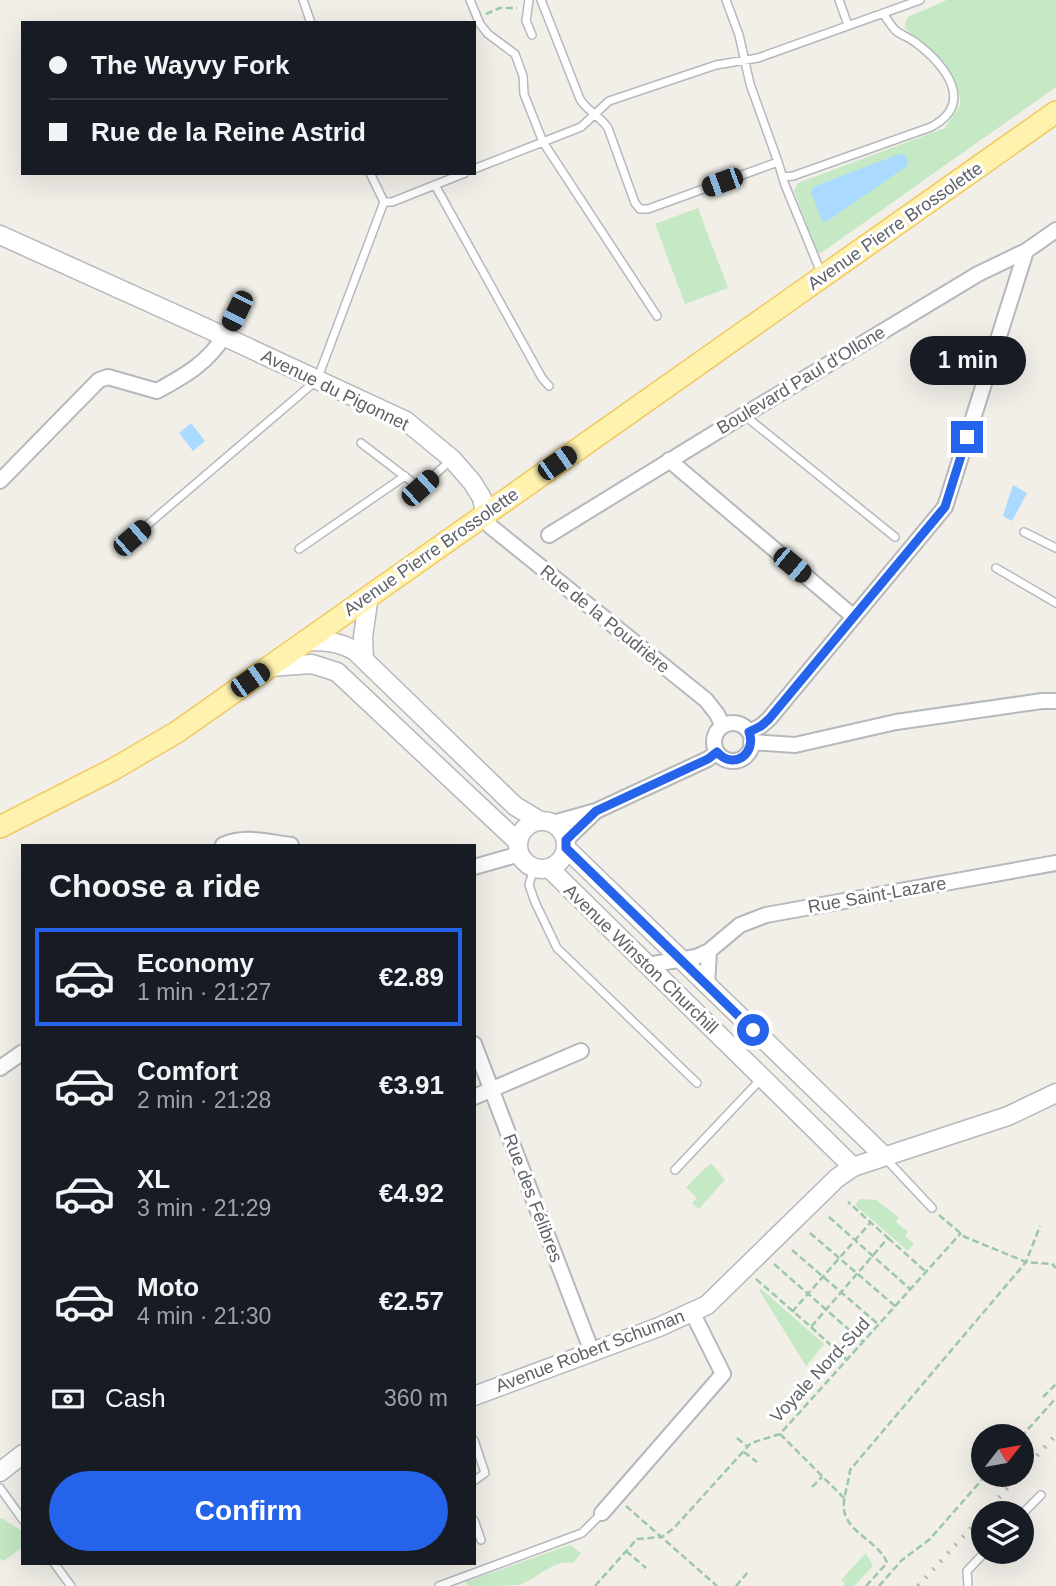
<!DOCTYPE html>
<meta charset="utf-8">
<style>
:root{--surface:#171b24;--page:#242831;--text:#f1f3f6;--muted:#9ea1a6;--line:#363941;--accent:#2563eb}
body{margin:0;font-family:Helvetica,sans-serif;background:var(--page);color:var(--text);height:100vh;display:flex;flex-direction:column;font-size:26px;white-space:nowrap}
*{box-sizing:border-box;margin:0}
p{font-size:23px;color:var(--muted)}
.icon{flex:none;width:38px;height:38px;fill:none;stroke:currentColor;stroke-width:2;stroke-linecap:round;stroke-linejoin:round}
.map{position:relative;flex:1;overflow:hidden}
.drawer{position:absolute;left:21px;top:844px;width:455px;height:721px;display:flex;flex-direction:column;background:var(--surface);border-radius:0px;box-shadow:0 7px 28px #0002}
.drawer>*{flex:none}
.guide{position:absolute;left:21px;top:21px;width:455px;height:154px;border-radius:0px;box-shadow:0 7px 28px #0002;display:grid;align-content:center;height:154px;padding:0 28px;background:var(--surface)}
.needle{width:46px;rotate:59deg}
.buttons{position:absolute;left:971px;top:1424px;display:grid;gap:14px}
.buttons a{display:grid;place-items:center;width:63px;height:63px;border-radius:50%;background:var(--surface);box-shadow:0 7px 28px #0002;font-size:35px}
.end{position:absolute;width:32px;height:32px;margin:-16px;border:9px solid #2563eb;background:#fff;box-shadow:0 0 0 4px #fff}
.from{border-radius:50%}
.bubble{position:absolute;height:49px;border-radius:24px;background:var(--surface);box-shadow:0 7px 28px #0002;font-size:23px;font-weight:600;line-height:49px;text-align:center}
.car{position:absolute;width:21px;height:42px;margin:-21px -10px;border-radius:9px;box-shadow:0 0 5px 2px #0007;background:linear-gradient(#222 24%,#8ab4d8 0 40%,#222 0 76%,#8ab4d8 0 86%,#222 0)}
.guide b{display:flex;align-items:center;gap:24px;height:66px;font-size:26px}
.guide b+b{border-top:2px solid var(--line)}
.guide i{width:18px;height:18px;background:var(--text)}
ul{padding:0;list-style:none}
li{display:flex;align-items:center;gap:21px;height:98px;margin:0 14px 10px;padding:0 14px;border:4px solid transparent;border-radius:0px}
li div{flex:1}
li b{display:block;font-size:26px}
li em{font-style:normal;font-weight:600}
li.selected{border-color:var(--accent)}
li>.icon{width:63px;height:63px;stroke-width:1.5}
h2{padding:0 28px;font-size:32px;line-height:84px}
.pay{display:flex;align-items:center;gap:18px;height:77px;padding:0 28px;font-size:26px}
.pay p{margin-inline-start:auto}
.action{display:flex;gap:14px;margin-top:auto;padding:14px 28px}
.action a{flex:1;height:80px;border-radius:42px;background:var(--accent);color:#fff;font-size:28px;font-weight:600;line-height:80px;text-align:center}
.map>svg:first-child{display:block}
.green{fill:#c5e8c5}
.water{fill:#aadaff}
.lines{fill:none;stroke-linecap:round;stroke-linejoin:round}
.service-casing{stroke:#b5b8bc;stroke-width:10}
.minor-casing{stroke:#b5b8bc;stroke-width:18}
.tertiary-casing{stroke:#b5b8bc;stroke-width:21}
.primary-casing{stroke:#f2c960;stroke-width:24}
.path{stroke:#9cc7a9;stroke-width:2.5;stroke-dasharray:7 3.5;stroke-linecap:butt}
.service{stroke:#fff;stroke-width:7}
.minor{stroke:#fff;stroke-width:14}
.tertiary{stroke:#fff;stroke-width:18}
.primary{stroke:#fff2af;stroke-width:21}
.rail{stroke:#b6b7b8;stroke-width:4.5;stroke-dasharray:2 9;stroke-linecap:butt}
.route{stroke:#2563eb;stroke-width:9}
.labels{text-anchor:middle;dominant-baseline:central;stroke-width:6;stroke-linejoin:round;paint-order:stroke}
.street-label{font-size:18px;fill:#5f6368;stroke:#fff}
</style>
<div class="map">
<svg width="1056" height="1586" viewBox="0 0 1056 1586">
<rect width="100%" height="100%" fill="#f1efe8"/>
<path class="green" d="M947,0H1056V87L818,255L794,191L798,183L945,128L960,105V96L944,62L905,28V23L908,17Z
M698,208L728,288L685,304L655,224Z
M711,1163L725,1180L699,1209L692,1203L697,1198L686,1187Z
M860,1199L876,1200L899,1217L896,1222L908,1232L905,1236L914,1244L908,1251L855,1205Z
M761,1289L824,1344L806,1366L759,1290Z
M2,1518L23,1532V1547L4,1561L0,1559V1519Z
M570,1545L581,1553L573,1563C552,1559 537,1580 518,1585C503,1586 484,1586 468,1586L465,1582Z
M866,1553L873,1566L854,1586H843L845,1583L841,1580Z"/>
<path class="water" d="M902,153L908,160L907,166L826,222L822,221L811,192L813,187Z
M191,423L205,441L193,451L179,433Z
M1013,485L1027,493L1012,521L1003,516Z"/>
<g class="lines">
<defs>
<path id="service" d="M303,0L311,23
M470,0L480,24L488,34L515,54L523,76L524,94L543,142L657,316
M529,0L526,21L532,35
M541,0L580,99C587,111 600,116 608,128L635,203L640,209H648L778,162L750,84L739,35L726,0
M839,0L848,25
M778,162L785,185L822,275
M474,169L581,127L609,101L716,65L758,58L920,0
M370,173L384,202H392L465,173
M783,177L793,176L931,127C977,103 944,64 915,42C909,38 902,35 896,31C891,26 887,19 883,13
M435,185L542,378L549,386
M225,336L237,311
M744,415L895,537
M361,443L420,488L451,460
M1024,532L1056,548
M132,538L317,380L384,202
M299,549L405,476
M996,568L1056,603
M534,868L529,885L535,902L557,948L697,1083
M886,1159L932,1208
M675,1170L762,1078
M474,1440L485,1473L474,1481
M0,1488L23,1520
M1022,1514L1041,1495
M474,1520L481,1540
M54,1563L71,1586
M439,1586L582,1533L602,1513
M968,1586L967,1571L985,1552"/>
<path id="minor" d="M669,460L854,617
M0,481L99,380L108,377L157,391C184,376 208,363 224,336
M485,513L490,526L706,700L717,714L723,726
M549,535L744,415L978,274L1026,251L1056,230
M714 742a19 19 0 1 1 38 0a19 19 0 1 1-38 0Z
M749,732L761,726L769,719L945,507L1026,251
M751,742L795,745L896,722L1042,701H1056
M553,823L596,811L708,759L717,752
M566,840L595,812
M223,845C244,835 268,842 291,845
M474,867L520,854
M647,965L696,957L709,951L740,925L766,915L1056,863
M707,986L709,951
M474,1044L592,1352
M0,1068L23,1052
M474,1097L581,1051
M602,1513L723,1374L692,1312"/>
<path id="tertiary" d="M0,235L206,328L406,421L452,459L472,482L482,498L485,513
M305,641C323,641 339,641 355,651L515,806L540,821
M364,660L363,637L369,595
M268,667L312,664L337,672L518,842
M518 845a24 24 0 1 1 48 0a24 24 0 1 1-48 0Z
M566,848L883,1155
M549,868L853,1167
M474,1396L659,1327L707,1305L837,1178L853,1167L1008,1116L1056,1093
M0,1472L23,1454"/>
<path id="primary" d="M0,827L112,770L177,732L1056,112"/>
</defs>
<use href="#service" class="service-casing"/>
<use href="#minor" class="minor-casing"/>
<use href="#tertiary" class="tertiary-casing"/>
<use href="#primary" class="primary-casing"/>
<path class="path" d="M486,14L500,8H517
M939,1215L965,1237L1026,1262L1052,1264L1056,1268
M829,1217L910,1289
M810,1233L895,1306
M888,1238L925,1271
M792,1250L878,1324
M774,1264L863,1342
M756,1279L811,1327L888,1238L848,1202
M792,1312L871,1222
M811,1327L846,1359
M1043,1397L1056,1384
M780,1434L844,1498
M1021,1437L1056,1398
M737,1438L748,1447
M744,1452L757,1462
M812,1487L822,1477
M626,1506L717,1586
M626,1551L646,1568
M595,1586L637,1539L662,1537L674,1528L751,1443L780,1434L961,1233
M736,1586L748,1572
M866,1586L887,1563C879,1540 840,1531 844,1502C845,1491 849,1481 850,1470L1026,1262L1040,1226
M879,1586L902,1560L930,1539L986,1475"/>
<use href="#service" class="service"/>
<use href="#minor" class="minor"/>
<use href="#tertiary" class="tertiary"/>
<use href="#primary" class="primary"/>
<path class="rail" d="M1022,1472L1056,1435
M984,1514L1019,1475
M918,1586L984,1514"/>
</g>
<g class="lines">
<path class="route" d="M753,1030L566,848V840L596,811L708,759L717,752C734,771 757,753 749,732L761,726L769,719L945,507L967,437"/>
</g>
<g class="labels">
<g class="street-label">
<text transform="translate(895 226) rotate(-35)">Avenue Pierre Brossolette</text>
<text transform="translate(801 380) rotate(-31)">Boulevard Paul d'Ollone</text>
<text transform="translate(335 390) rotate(26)">Avenue du Pigonnet</text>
<text transform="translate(431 552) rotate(-35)">Avenue Pierre Brossolette</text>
<text transform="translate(605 619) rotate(39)">Rue de la Poudrière</text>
<text transform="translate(877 895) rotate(-10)">Rue Saint-Lazare</text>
<text transform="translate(641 959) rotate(44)">Avenue Winston Churchill</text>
<text transform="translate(533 1198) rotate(69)">Rue des Félibres</text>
<text transform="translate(590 1351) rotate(-21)">Avenue Robert Schuman</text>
<text transform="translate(820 1370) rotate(-47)">Voyale Nord-Sud</text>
</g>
</g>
</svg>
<div class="buttons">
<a><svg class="needle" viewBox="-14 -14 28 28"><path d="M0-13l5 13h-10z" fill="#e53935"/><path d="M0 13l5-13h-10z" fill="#9ea1a6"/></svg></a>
<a><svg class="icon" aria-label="layers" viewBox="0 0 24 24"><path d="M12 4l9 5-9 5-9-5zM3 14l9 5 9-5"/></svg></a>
</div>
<i class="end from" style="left:753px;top:1030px"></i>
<i class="end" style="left:967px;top:437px"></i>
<div class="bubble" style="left:910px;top:336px;width:116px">1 min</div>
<i class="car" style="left:722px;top:182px;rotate:250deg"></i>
<i class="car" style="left:237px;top:311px;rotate:206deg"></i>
<i class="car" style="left:557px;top:463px;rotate:55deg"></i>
<i class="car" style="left:420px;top:488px;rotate:48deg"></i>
<i class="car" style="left:132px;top:538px;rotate:49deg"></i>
<i class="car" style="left:792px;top:565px;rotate:130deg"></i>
<i class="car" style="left:250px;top:680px;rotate:55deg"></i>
<div class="guide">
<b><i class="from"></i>The Wayvy Fork</b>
<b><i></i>Rue de la Reine Astrid</b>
</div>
<section class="drawer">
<h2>Choose a ride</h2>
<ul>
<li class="selected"><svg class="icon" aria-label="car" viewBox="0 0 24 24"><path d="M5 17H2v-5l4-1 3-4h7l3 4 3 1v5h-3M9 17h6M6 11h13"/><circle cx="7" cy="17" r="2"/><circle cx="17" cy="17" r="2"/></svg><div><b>Economy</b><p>1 min · 21:27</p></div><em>€2.89</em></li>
<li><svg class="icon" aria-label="car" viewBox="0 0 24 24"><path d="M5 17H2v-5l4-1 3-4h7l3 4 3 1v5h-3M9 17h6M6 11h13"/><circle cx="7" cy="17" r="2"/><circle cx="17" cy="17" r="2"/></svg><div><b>Comfort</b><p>2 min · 21:28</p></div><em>€3.91</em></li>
<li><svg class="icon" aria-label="car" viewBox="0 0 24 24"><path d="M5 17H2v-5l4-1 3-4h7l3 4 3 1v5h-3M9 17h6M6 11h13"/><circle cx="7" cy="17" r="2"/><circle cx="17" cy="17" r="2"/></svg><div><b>XL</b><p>3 min · 21:29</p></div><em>€4.92</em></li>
<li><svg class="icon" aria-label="car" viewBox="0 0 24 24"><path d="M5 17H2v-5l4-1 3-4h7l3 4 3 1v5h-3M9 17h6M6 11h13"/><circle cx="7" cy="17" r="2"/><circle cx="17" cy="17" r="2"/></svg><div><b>Moto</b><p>4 min · 21:30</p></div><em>€2.57</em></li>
</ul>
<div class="pay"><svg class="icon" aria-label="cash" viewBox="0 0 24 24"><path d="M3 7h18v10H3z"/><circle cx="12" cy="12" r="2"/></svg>Cash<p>360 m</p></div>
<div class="action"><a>Confirm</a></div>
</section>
</div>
